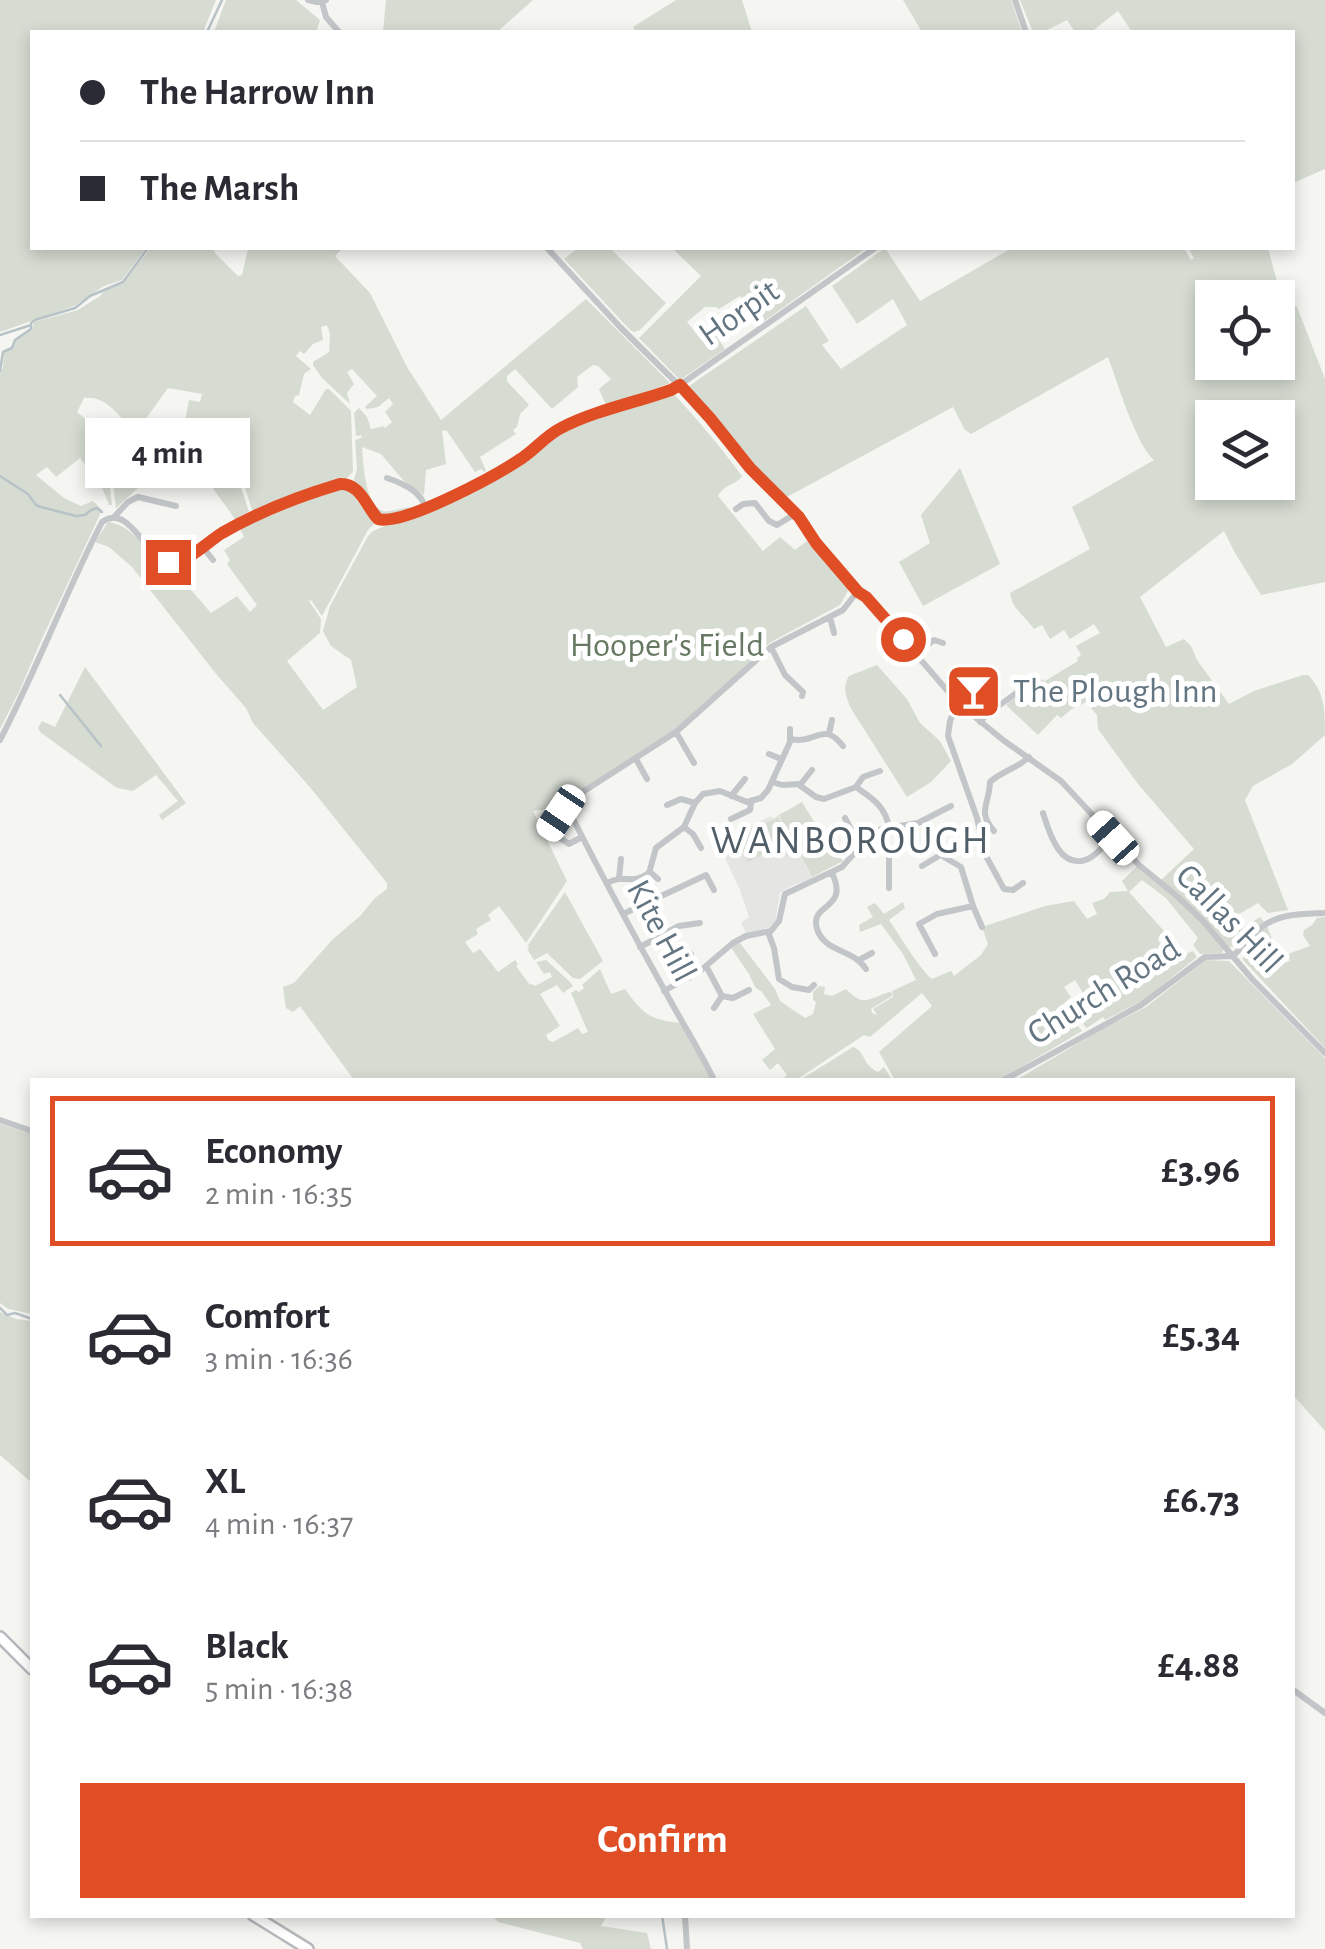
<!DOCTYPE html>
<meta charset="utf-8">
<style>
:root{--surface:#fff;--page:#f7f7f7;--text:#2b2b33;--muted:#7c7c81;--line:#e1e1e2;--accent:#e04e26}
body{margin:0;font-family:"Alegreya Sans",sans-serif;background:var(--page);color:var(--text);height:100vh;display:flex;flex-direction:column;font-size:38px;white-space:nowrap}
*{box-sizing:border-box;margin:0}
p{font-size:32px;color:var(--muted)}
.icon{flex:none;width:55px;height:55px;fill:none;stroke:currentColor;stroke-width:2;stroke-linecap:round;stroke-linejoin:round}
.map{position:relative;flex:1;overflow:hidden}
.sheet{position:absolute;left:30px;top:1078px;width:1265px;height:840px;display:flex;flex-direction:column;background:var(--surface);border-radius:0px;box-shadow:0 5px 15px #0003}
.sheet>*{flex:none}
.hud{position:absolute;left:30px;top:30px;width:1265px;height:220px;border-radius:0px;box-shadow:0 5px 15px #0003;display:grid;align-content:center;height:220px;padding:0 50px;background:var(--surface)}
.tools{position:absolute;left:1195px;top:280px;display:grid;gap:20px}
.tools a{display:grid;place-items:center;width:100px;height:100px;border-radius:0px;background:var(--surface);box-shadow:0 5px 15px #0003;font-size:50px}
.end{position:absolute;width:45px;height:45px;margin:-22px;border:12px solid #e04e26;background:#fff;box-shadow:0 0 0 5px #fff}
.from{border-radius:50%}
.bubble{position:absolute;height:70px;border-radius:0px;background:var(--surface);box-shadow:0 5px 15px #0003;font-size:32px;font-weight:600;line-height:70px;text-align:center}
.car{position:absolute;width:30px;height:60px;margin:-30px -15px;border-radius:12px;box-shadow:0 0 8px 2px #0007;background:linear-gradient(#fff 24%,#345 0 40%,#fff 0 76%,#345 0 86%,#fff 0)}
.hud b{display:flex;align-items:center;gap:35px;height:95px;font-size:38px}
.hud b+b{border-top:2px solid var(--line)}
.hud i{width:25px;height:25px;background:var(--text)}
ul{padding:18px 0 0;list-style:none}
li{display:flex;align-items:center;gap:30px;height:150px;margin:0 20px 15px;padding:0 30px;border:5px solid transparent;border-radius:0px}
li div{flex:1}
li b{display:block;font-size:38px}
li em{font-style:normal;font-weight:600}
li.selected{border-color:var(--accent)}
li>.icon{width:90px;height:90px;stroke-width:1.5}
.button{display:flex;gap:20px;margin-top:auto;padding:20px 50px}
.button a{flex:1;height:115px;border-radius:0px;background:var(--accent);color:#fff;font-size:40px;font-weight:600;line-height:115px;text-align:center}
.map>svg:first-child{display:block}
.built{fill:#e5e6e4}
.green{fill:#d6dcd2;fill-rule:evenodd}
.lines{fill:none;stroke-linecap:round;stroke-linejoin:round}
.stream{stroke:#b7c3c7;stroke-width:2.5}
.major-casing{stroke:#b5b9bd;stroke-width:14}
.minor{stroke:#c2c6c9;stroke-width:6}
.major{stroke:#fff;stroke-width:9}
.route{stroke:#e04e26;stroke-width:12}
.labels{text-anchor:middle;dominant-baseline:central;stroke-width:10;stroke-linejoin:round;paint-order:stroke}
.street-label{font-size:35px;fill:#647582;stroke:#fff}
.park-label{font-size:35px;fill:#687963;stroke:#fff}
.poi-label{font-size:35px;fill:#647582;stroke:#fff;text-anchor:start}
.quarter-label{font-size:40px;letter-spacing:2.5px;fill:#525e67;stroke:#fff}
</style>
<div class="map">
<svg width="1325" height="1949" viewBox="0 0 1325 1949">
<rect width="100%" height="100%" fill="#f5f5f1"/>
<path class="built" d="M779,815L812,878L791,886L780,893L775,922L770,927L747,935L741,923L749,917L740,890L718,843L771,816L773,819Z"/>
<path class="green" d="M0,0H216L203,32H32V248H146L122,280L104,286L74,306L0,332Z
M226,0H296L320,20L316,32H214Z
M386,0H533L497,32H383Z
M676,0H742L752,32H636L633,27Z
M903,0H1011L1022,32H922Z
M1020,0H1325V169L1293,183L1292,32H1132L1118,11L1091,32H1075L1067,20L1043,32H1033Z
M156,248H213L215,253L238,276L242,275L248,249L245,248H343L335,256L370,293L407,367L441,420L586,299L670,383L607,407L599,389L611,379L598,366L593,365L577,377L578,387L552,409L515,369L507,376V381C514,390 521,395 529,405L520,414L517,427L513,430L516,434L480,457L486,471L484,472L481,469L475,472L447,431L442,430L446,464L426,470L424,495L404,481L381,454L362,447C363,462 365,506 383,511C389,513 402,508 409,507L411,511L384,518L377,515L353,483L357,469L355,440L361,438L362,435L356,436L354,413L359,408L367,417L371,429L384,426L385,428L392,422L385,412L393,404L389,398L378,407L367,409L365,407L377,396L352,369L347,372L354,384L347,393L350,404L322,378L313,365V362L329,352L330,334L327,325L321,327L323,340L313,344L304,354L300,351L296,356L311,369L304,374L299,395L295,396L293,402L310,415L326,389H329L351,411L353,472L345,480L253,513L244,484L237,474L184,426L189,400L200,402L202,394L168,388L145,420L139,423L159,441L166,435L171,458L116,508L107,433L111,431L120,435L127,424C114,410 104,396 84,398L77,412L104,434L112,505H109L101,485L80,458L56,477L47,467L36,475L64,498L81,506L93,501L102,510L40,643L19,692L0,729V373L3,367L4,352L13,349L16,340L32,330L34,322L78,310L100,296L106,289L123,283L150,249Z
M578,248H610L666,303L640,330L634,332L631,331L564,259Z
M672,248H864L865,249L759,325L740,296L719,309L716,307H705L687,322L702,341L715,334L725,349L680,380L639,338L701,276Z
M885,248L920,301L1012,248H1184L1191,260L1194,258L1188,248H1268L1279,289L1284,298L1297,307L1325,379V582L1261,595L1235,553L1224,531L1140,597L1166,647L1184,639L1191,646L1197,660L1229,704L1254,691L1303,675H1308C1325,693 1325,710 1325,735L1292,764L1253,786L1245,800L1288,910L1268,913L1258,903L1227,921L1235,933L1260,917L1264,922L1240,945L1224,948L1222,953L1200,954L1193,945L1198,938L1166,898L1142,880L1129,892L1164,931L1158,938L1159,942L1177,958L1193,951L1197,957L1145,999L1105,1020L1103,1017L1087,1028L1083,1024L1095,1012L1075,980L1064,987L1071,997L1062,1005L1082,1031L1001,1079L995,1080H895L879,1052L932,1006L922,993L870,1037L864,1035L796,1080H782L787,1075L778,1063L770,1070L762,1060L775,1049L753,1014L771,1005L762,992L755,987L749,974L732,949L733,946L740,943L775,989L780,1001L805,1018L813,1014L816,1002L813,1000V992L819,986L825,987L824,994L832,996L846,989C864,1007 866,1000 889,992L892,993V996L871,1009L872,1013L877,1015L873,1009L893,997L892,991L916,980L903,954L881,924L860,932L859,925L873,917L867,907L875,903L884,914L903,902L905,908L889,920C898,933 921,971 932,979L951,971L954,976L981,955L988,944L982,927L1045,906L1074,901L1087,919L1097,914L1092,903L1104,899L1110,892L1128,891L1122,881L1137,866L1158,883L1194,849L1138,784L1098,729L1097,715L1091,708L1109,699L1106,693L1073,708L1061,718L1057,715L1038,735L1006,705L1040,679L1045,681L1078,661L1077,658L1081,655L1076,646L1100,633L1094,624L1070,639L1064,630L1050,639L1042,625L1034,629C1025,616 1012,609 1010,593L1090,549L1072,507L1154,460C1136,445 1117,381 1108,357L971,434L965,430L953,407L785,498L743,455L723,427L689,386L806,306L829,341L822,345L841,369L907,325L893,299L857,324L832,286ZM1212,298H1278V362H1212ZM1212,418H1278V482H1212Z
M672,392C697,419 720,446 742,476C735,486 727,482 718,496L763,551L780,537L795,550L807,541L849,589L840,605L771,642L751,657L749,666L676,732L585,790L562,800L566,806L533,811L567,881L526,943L499,906L488,915L491,920L476,929L478,934L465,942L473,953L480,949L498,972L515,960L518,964L516,966L530,985L532,984L535,986L552,977L550,972L544,974L536,962L546,960L571,983L573,986L563,993L557,985L540,994L560,1026L546,1035L548,1040L553,1042L578,1028L582,1034L588,1032L571,993L576,990L579,992L584,988L582,985L600,969L611,994L625,989C644,1015 650,1020 682,1023L713,1080H354L300,1006L293,1012L286,1008L283,987L294,983L332,940L360,916L375,898L387,889V883L309,786L253,723L246,708L217,675L132,567L109,547L95,542L108,522C131,524 149,552 164,568L173,569L211,613L237,596L250,612L257,605L227,564L230,560L224,550L244,537L239,526L342,488H348L374,524L368,530L322,616L311,600L309,601L321,619L320,633L287,661L323,710L357,687L351,660L331,646L323,631L330,606L368,536L373,531L469,491L549,439L576,426Z
M183,437H189L235,477L242,490L249,512L235,519L214,490L200,457Z
M960,468L1000,564L923,606L899,562L930,543L921,515Z
M877,665L907,699L920,723L940,741L951,761L931,782L907,797L850,707C846,695 842,687 849,676Z
M85,667L186,803L162,820L159,815L178,801L156,775L133,791L117,788L40,732L38,728L42,721L55,727Z
M802,802L824,838L843,861L812,877L779,815Z
M778,817L790,840L748,862L736,839Z
M565,892L603,961L580,979L573,978L547,953L534,960L527,949L529,948L528,945Z
M1325,917V1048L1243,960L1244,947L1267,926L1273,942L1264,947V951L1271,967L1290,961L1288,954L1310,946L1303,935L1304,930L1312,925L1317,918Z
M1206,960L1229,961L1325,1058V1431L1293,1395L1292,1080H1016L1099,1031L1146,1007Z
M853,1047C866,1051 861,1064 878,1072L884,1067L892,1080H800Z
M0,1124L32,1134V1314L8,1309L0,1303Z
M0,1312L16,1319L32,1321V1483L0,1455Z
M495,1915H607L601,1926L647,1933L651,1949H583L580,1943L498,1922L494,1918Z"/>
<g class="lines">
<path class="stream" d="M207,32L222,0
M0,335L31,325
M0,371L3,352L12,348L15,340L31,329V323L35,320L75,308L90,296L123,282L148,248
M0,476L28,494L36,505L41,507L76,516L85,515L91,510L97,508L102,512
M60,695L101,746
M0,1308L7,1315L15,1313L32,1319
M662,1915L667,1949"/>
<defs>
<path id="major" d="M0,1637L32,1669
M253,1915L308,1949"/>
</defs>
<use href="#major" class="major-casing"/>
<path class="minor" d="M308,0L317,2L326,0
M1015,0L1026,32
M322,2L326,17L339,32
M547,248L620,327L700,406L740,457L799,517L816,543L858,592L869,600L958,703L1003,740L1061,781L1139,865L1178,897L1203,921L1252,979L1325,1053
M387,478C402,483 421,491 425,507
M736,509L743,504L755,503L769,521L777,525L795,514
M114,517L128,502L138,497L176,506
M202,546L213,560
M830,617L834,633
M771,647L785,675L803,692L802,696
M916,654L934,640L943,643
M991,688L986,699L993,707
M958,703L950,721L948,736L977,818L986,856L1004,889L1013,890L1023,883
M980,722C992,708 1006,702 1020,690
M676,732L694,763
M829,734L832,720
M791,739C815,745 823,720 843,746
M0,740C37,669 65,594 102,522C132,500 149,571 177,562C187,559 195,550 203,545C214,537 226,531 237,524C268,507 306,495 340,484L353,486L378,519C402,525 500,475 522,458C537,447 549,434 566,425L677,387L875,248
M769,754L781,759
M636,759L647,779
M772,782L782,785L798,784L816,797L824,799L856,787L863,777L880,771
M800,785L812,770
M856,787C873,799 885,806 889,827
M731,796L745,779
M667,805L681,799L695,803
M561,813L549,831L569,844L582,837
M1043,813C1049,832 1060,871 1088,859C1097,855 1105,844 1113,837
M845,818L854,835L863,844
M731,819L750,810L751,803
M923,821L944,857L961,867L973,906L937,914L919,924L935,954
M684,827L693,834L701,848
M994,831C977,811 989,806 990,782C1002,771 1018,768 1029,757
M873,835L889,856V888
M922,866L942,854
M650,872L658,879
M832,873C850,911 809,902 817,929C825,953 854,949 866,969
M619,878L621,859
M607,883C626,873 631,886 649,873L656,848L684,827L695,803L703,794L720,791L747,802L761,798L768,790L790,742V729
M973,906L982,927
M623,914L706,875L714,890
M768,932L774,948L779,979L792,987L809,990L814,985
M640,947L679,926L700,923
M1233,956C1243,946 1252,935 1262,927C1279,913 1305,914 1325,913
M859,960L872,953
M706,966L722,996L733,998L749,990
M689,978L682,962L691,954
M664,991L700,971L733,943L746,936L771,931L779,921L785,894L842,867L869,837L881,829L918,823L951,806
M714,1008L722,996
M714,1080C699,1049 681,1021 665,991C632,932 600,872 569,811V804L578,795L676,732L771,647L843,610L857,592
M1004,1080L1141,1005L1205,957L1233,956
M0,1120L32,1131
M1292,1689L1325,1713
M685,1915L687,1949"/>
<use href="#major" class="major"/>
</g>
<g class="lines">
<path class="route" d="M168,562C187,564 206,543 222,533C258,512 300,496 340,484C360,483 366,506 378,519C403,526 495,476 519,460C534,451 545,436 561,428C593,411 637,402 671,390L680,385L710,418L750,468L799,517L816,543L858,592L866,597L903,639"/>
</g>
<defs>
<symbol id="bar-square" viewBox="-11 -11 22 22"><rect x="-9" y="-9" width="18" height="18" rx="4" fill="#e04e26" stroke="#fff"/><path d="M-6-5H6L.8 .8V4.5H3.5V6h-7V4.5H-.8V.8Z" fill="#fff"/></symbol>
</defs>
<g fill-rule="evenodd">
<use href="#bar-square" x="942" y="660" width="63" height="63"/>
</g>
<g class="labels">
<g class="street-label">
<text transform="translate(739 313) rotate(-35)">Horpit</text>
<text transform="translate(1229 919) rotate(46)">Callas Hill</text>
<text transform="translate(661 931) rotate(62)">Kite Hill</text>
<text transform="translate(1104 991) rotate(-32)">Church Road</text>
</g>
<g class="park-label">
<text x="667" y="645">Hooper's Field</text>
</g>
<g class="poi-label">
<text x="1013" y="691">The Plough Inn</text>
</g>
<g class="quarter-label">
<text x="851" y="841">WANBOROUGH</text>
</g>
</g>
</svg>
<div class="tools">
<a><svg class="icon" aria-label="locate" viewBox="0 0 24 24"><circle cx="12" cy="12" r="6"/><path d="M12 2v4M12 18v4M2 12h4M18 12h4"/></svg></a>
<a><svg class="icon" aria-label="layers" viewBox="0 0 24 24"><path d="M12 4l9 5-9 5-9-5zM3 14l9 5 9-5"/></svg></a>
</div>
<i class="end from" style="left:903px;top:639px"></i>
<i class="end" style="left:168px;top:562px"></i>
<div class="bubble" style="left:85px;top:418px;width:165px">4 min</div>
<i class="car" style="left:561px;top:813px;rotate:214deg"></i>
<i class="car" style="left:1113px;top:838px;rotate:318deg"></i>
<div class="hud">
<b><i class="from"></i>The Harrow Inn</b>
<b><i></i>The Marsh</b>
</div>
<section class="sheet">
<ul>
<li class="selected"><svg class="icon" aria-label="car" viewBox="0 0 24 24"><path d="M5 17H2v-5l4-1 3-4h7l3 4 3 1v5h-3M9 17h6M6 11h13"/><circle cx="7" cy="17" r="2"/><circle cx="17" cy="17" r="2"/></svg><div><b>Economy</b><p>2 min · 16:35</p></div><em>£3.96</em></li>
<li><svg class="icon" aria-label="car" viewBox="0 0 24 24"><path d="M5 17H2v-5l4-1 3-4h7l3 4 3 1v5h-3M9 17h6M6 11h13"/><circle cx="7" cy="17" r="2"/><circle cx="17" cy="17" r="2"/></svg><div><b>Comfort</b><p>3 min · 16:36</p></div><em>£5.34</em></li>
<li><svg class="icon" aria-label="car" viewBox="0 0 24 24"><path d="M5 17H2v-5l4-1 3-4h7l3 4 3 1v5h-3M9 17h6M6 11h13"/><circle cx="7" cy="17" r="2"/><circle cx="17" cy="17" r="2"/></svg><div><b>XL</b><p>4 min · 16:37</p></div><em>£6.73</em></li>
<li><svg class="icon" aria-label="car" viewBox="0 0 24 24"><path d="M5 17H2v-5l4-1 3-4h7l3 4 3 1v5h-3M9 17h6M6 11h13"/><circle cx="7" cy="17" r="2"/><circle cx="17" cy="17" r="2"/></svg><div><b>Black</b><p>5 min · 16:38</p></div><em>£4.88</em></li>
</ul>
<div class="button"><a>Confirm</a></div>
</section>
</div>
